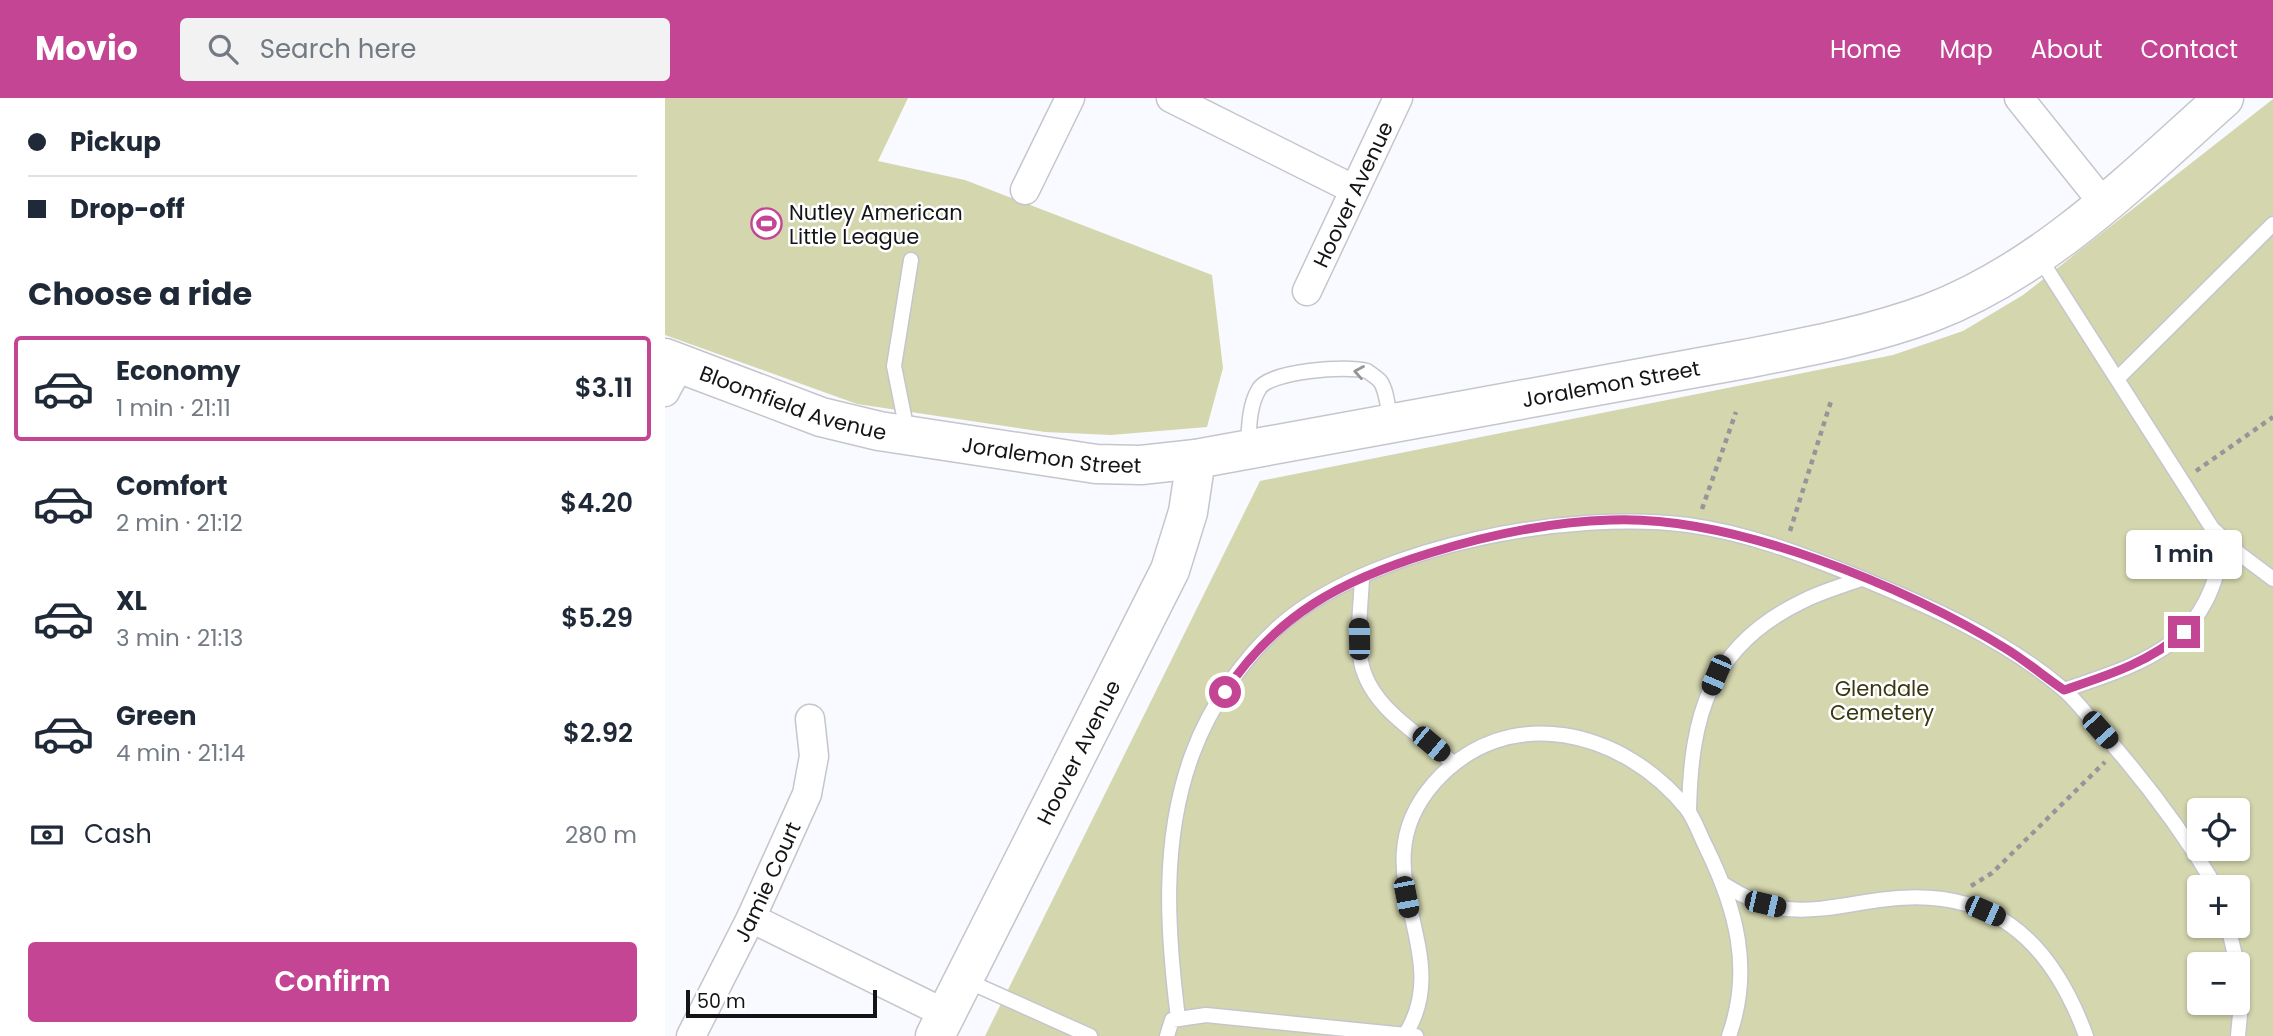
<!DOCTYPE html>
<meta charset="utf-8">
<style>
:root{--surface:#fff;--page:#f2f2f3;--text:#1f2937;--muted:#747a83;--line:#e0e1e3;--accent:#c34594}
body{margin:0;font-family:Poppins,sans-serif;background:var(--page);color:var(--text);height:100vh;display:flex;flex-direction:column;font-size:26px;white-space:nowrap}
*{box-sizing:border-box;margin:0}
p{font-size:23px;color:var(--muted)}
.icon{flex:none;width:38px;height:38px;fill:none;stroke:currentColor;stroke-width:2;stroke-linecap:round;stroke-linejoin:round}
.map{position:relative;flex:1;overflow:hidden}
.drawer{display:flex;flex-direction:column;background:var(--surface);width:665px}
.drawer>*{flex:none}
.banner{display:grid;align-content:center;height:154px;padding:0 28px;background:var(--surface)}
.controls{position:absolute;left:1522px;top:700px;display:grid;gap:14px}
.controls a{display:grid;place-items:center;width:63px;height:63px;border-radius:7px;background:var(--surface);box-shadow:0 2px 5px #0004;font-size:35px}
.scale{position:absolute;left:21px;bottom:18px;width:191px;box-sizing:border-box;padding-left:7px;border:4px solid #131416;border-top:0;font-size:19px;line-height:24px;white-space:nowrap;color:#131416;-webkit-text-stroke:5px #fff;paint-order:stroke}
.end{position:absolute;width:32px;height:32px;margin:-16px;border:9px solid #c34594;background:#fff;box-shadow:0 0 0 4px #fff}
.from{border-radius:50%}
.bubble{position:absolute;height:49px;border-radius:7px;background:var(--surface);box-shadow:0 2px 5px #0004;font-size:23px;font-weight:600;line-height:49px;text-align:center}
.car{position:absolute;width:21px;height:42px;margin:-21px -10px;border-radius:9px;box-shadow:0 0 5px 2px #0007;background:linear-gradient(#222 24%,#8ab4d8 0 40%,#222 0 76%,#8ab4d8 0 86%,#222 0)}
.banner b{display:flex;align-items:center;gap:24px;height:66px;font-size:26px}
.banner b+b{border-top:2px solid var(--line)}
.banner i{width:18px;height:18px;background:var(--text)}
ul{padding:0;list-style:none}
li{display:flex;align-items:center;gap:21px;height:105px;margin:0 14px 10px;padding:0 14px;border:4px solid transparent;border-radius:7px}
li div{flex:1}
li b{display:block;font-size:26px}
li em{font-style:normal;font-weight:600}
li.active{border-color:var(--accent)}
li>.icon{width:63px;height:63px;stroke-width:1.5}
h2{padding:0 28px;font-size:32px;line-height:84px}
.pay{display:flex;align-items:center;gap:18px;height:77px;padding:0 28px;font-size:26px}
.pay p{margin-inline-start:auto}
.cta{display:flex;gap:14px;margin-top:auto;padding:14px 28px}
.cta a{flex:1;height:80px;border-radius:7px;background:var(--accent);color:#fff;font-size:28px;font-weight:600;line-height:80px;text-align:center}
header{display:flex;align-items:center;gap:42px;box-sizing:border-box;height:98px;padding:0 35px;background:var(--accent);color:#fff}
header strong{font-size:33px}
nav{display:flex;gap:38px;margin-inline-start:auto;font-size:24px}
.search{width:490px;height:63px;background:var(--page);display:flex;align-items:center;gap:18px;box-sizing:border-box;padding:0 24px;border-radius:7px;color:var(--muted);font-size:26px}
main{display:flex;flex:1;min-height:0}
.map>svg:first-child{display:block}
.green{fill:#d4d6ae;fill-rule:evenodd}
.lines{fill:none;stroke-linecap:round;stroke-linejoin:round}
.lane-casing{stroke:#c4c6cb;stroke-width:17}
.street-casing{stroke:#c4c6cb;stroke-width:31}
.secondary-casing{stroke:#c4c6cb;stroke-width:41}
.path{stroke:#95969a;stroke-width:4.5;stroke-dasharray:5 5;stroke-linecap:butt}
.lane{stroke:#fff;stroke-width:14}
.street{stroke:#fff;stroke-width:28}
.secondary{stroke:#fff;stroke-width:38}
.oneway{stroke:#959596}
.route{stroke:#c34594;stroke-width:9}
.labels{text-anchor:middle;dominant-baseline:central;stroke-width:5;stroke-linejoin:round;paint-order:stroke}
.street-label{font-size:21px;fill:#131416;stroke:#fff}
.poi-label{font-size:21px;fill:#131416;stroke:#fff;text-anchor:start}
.park-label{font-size:21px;fill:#383910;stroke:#fff}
</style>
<header>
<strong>Movio</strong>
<div class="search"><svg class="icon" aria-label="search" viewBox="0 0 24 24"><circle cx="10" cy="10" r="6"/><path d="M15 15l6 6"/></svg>Search here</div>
<nav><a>Home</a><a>Map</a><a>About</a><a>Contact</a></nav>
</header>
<main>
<section class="drawer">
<div class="banner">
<b><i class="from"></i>Pickup</b>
<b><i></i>Drop-off</b>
</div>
<h2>Choose a ride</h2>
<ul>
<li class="active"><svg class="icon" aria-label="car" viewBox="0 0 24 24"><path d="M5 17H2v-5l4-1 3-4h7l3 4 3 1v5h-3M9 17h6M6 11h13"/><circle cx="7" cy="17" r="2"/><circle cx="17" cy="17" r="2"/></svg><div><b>Economy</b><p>1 min · 21:11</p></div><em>$3.11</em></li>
<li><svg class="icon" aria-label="car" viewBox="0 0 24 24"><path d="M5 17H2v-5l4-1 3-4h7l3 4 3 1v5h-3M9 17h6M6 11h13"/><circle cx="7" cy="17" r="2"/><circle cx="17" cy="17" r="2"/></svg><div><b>Comfort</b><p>2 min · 21:12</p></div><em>$4.20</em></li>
<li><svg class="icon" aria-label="car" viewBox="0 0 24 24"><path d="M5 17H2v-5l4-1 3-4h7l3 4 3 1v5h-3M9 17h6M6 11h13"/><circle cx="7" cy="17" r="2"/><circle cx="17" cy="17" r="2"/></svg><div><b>XL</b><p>3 min · 21:13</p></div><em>$5.29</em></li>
<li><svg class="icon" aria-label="car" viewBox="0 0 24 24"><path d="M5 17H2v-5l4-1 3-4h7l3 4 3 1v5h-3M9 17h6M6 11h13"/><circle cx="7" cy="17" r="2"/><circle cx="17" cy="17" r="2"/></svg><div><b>Green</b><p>4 min · 21:14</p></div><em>$2.92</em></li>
</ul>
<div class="pay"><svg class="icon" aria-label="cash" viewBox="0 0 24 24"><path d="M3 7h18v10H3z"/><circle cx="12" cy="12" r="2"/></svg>Cash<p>280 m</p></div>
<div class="cta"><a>Confirm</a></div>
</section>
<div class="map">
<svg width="1608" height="938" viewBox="0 0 1608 938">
<rect width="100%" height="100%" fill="#f9faff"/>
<path class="green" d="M0,0H243L213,63L300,82L547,177L558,270L542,329L446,337L380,334L192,306L0,237Z
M1608,1V938H320L595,383L1228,257L1298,233L1358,197ZM1535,712H1573V751H1535ZM1535,789H1573V828H1535ZM1535,866H1573V905H1535Z"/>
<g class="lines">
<defs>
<path id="lane" d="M1374,159L1547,430L1576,457L1608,481
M1452,281L1608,126
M242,333L229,268L246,162
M583,348C584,330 584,307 594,291C604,273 683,267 702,273C705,275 712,280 715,283C722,292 723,313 726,324
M697,480C696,505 692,532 695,557C700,607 753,635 788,665
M1399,592C1488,562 1544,545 1559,441
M1024,713C1026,618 1044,549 1136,504C1155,494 1177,488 1196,481
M1060,787C1117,824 1152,811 1214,802C1325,786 1385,840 1421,938
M1563,828L1572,866
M298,881L425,938
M513,920C502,832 496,742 527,657C545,607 582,554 623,521C718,446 906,412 1023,427C1082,435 1136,456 1191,478C1262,507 1338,540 1398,591C1411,602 1422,617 1433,630C1478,680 1517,732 1551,789
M740,937C794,852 691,774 769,685C842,602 959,632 1022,711C1030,722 1035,737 1041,749C1071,810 1088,871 1064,938
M502,938L507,922L541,917L751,938
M1573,938L1577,895L1573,874"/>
<g id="street">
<path d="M506,0L688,91"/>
<path d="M1354,0L1439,106"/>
<path d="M360,92L405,0"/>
<path id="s1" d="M642,193L733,0"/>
<path d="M0,294L15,266"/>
<path d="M86,820L281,916"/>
<path id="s2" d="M26,938L86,820L142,696L149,658L145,621"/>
</g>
<g id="secondary">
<path id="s3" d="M0,260L156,319L214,333L431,366L476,367L531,361L1080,261C1142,249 1206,237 1265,215C1380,171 1469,80 1559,0"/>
<path id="s4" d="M270,938L505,472L523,414L531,361"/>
</g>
</defs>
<use href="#lane" class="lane-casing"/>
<use href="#street" class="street-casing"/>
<use href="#secondary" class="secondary-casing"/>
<path class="path" d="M1531,373L1608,319
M1037,411L1071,314
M1125,433L1167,300
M1306,788L1327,775L1440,664"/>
<use href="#lane" class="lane"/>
<use href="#street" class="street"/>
<use href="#secondary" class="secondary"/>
</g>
<defs><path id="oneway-chevron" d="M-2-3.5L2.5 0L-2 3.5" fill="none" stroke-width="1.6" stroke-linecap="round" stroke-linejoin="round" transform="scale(1.75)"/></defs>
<use class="oneway" href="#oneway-chevron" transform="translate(694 274) rotate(-170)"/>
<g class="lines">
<path class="route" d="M560,594C612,516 677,482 765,455C823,437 884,424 946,422C1067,417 1241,488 1343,552C1362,564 1380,579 1399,592C1443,577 1483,565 1519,534"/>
</g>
<defs>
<symbol id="stadium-ring" viewBox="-11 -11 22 22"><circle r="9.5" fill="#fff" stroke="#c34594" stroke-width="1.5"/><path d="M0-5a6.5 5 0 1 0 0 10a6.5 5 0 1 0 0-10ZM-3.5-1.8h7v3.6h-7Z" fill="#c34594"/></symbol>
</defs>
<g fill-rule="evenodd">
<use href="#stadium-ring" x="84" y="108" width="35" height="35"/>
</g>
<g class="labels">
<g class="street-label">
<text stroke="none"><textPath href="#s1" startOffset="107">Hoover Avenue</textPath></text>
<text stroke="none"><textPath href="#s3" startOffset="968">Joralemon Street</textPath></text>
<text stroke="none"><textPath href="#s3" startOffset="136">Bloomfield Avenue</textPath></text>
<text stroke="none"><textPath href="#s3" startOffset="401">Joralemon Street</textPath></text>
<text stroke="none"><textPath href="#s4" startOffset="318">Hoover Avenue</textPath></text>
<text stroke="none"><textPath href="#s2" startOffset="172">Jamie Court</textPath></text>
</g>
<g class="poi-label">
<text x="124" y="114">Nutley American<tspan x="124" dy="24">Little League</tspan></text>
</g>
<g class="park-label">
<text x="1217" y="590">Glendale<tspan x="1217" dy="24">Cemetery</tspan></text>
</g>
</g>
</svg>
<div class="controls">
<a><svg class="icon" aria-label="locate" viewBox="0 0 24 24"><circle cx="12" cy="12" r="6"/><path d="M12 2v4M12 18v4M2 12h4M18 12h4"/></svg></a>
<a>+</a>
<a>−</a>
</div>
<div class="scale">50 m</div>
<i class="end from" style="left:560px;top:594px"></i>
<i class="end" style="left:1519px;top:534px"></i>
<div class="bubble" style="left:1461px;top:432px;width:116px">1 min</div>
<i class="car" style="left:694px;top:541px;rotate:359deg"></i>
<i class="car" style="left:1051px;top:577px;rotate:203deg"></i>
<i class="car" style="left:1435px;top:632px;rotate:138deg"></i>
<i class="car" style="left:766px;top:646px;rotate:130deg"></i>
<i class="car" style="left:741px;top:799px;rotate:169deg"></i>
<i class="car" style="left:1100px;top:806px;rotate:103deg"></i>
<i class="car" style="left:1320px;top:813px;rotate:114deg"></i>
</div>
</main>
